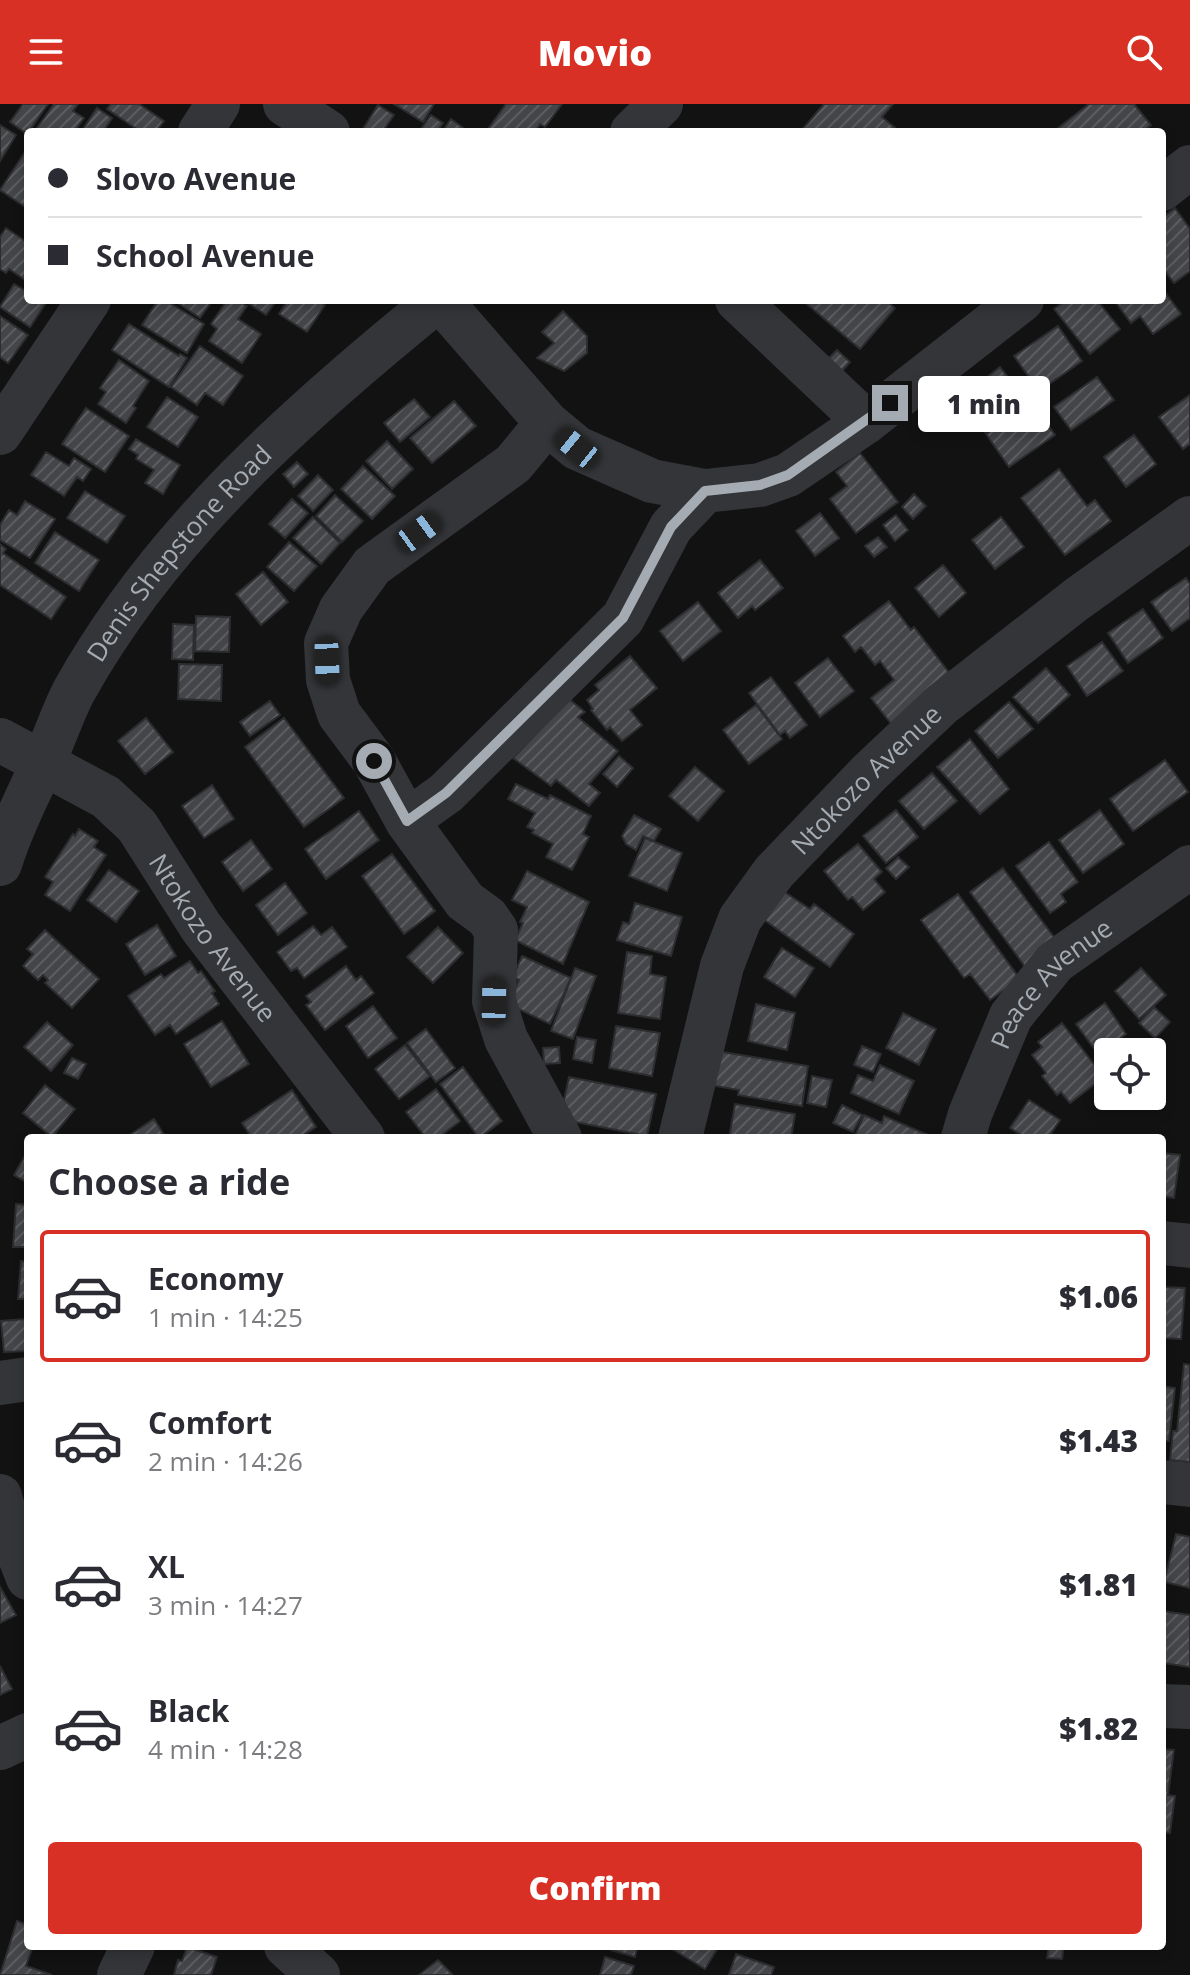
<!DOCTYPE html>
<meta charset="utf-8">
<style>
:root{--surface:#fff;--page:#f2f2f3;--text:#2b2b33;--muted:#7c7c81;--line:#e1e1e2;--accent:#d93025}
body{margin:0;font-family:"Open Sans",sans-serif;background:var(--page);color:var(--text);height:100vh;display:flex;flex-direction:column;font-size:30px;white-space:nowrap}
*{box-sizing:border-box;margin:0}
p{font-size:26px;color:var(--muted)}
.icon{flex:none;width:44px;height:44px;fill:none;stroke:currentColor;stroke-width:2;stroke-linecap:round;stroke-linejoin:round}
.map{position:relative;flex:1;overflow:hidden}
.panel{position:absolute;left:24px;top:1030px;width:1142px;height:816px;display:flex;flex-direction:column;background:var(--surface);border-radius:8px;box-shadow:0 4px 12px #0003}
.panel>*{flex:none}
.banner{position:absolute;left:24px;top:24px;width:1142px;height:176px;border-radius:8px;box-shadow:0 4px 12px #0003;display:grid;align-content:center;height:176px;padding:0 24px;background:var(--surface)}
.controls{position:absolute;left:1094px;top:934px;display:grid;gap:16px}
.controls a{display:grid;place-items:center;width:72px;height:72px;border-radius:8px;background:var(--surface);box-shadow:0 4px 12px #0003;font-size:40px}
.end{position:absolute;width:36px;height:36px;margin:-18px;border:10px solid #a5abb2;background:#111;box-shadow:0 0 0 4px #111}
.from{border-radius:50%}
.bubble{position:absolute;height:56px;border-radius:8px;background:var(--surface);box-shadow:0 4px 12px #0003;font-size:26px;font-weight:800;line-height:56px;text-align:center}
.car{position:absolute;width:24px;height:48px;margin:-24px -12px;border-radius:10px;box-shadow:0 0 6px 2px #0007;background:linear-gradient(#222 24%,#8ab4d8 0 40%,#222 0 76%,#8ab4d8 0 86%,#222 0)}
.banner b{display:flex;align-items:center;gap:28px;height:76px;font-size:30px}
.banner b+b{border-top:2px solid var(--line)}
.banner i{width:20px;height:20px;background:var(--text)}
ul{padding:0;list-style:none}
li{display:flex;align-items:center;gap:24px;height:132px;margin:0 16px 12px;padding:0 8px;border:4px solid transparent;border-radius:8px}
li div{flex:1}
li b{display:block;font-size:30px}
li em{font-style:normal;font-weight:800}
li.active{border-color:var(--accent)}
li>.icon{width:72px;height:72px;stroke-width:1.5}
h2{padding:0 24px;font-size:36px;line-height:96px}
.button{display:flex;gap:16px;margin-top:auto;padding:16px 24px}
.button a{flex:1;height:92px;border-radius:8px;background:var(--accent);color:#fff;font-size:32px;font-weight:800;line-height:92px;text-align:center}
header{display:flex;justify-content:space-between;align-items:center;height:104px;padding:0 24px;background:var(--accent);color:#fff;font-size:36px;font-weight:800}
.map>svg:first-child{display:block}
.building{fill:url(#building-hatch);stroke:#2c2d2f;stroke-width:2}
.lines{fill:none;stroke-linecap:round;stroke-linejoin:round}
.minor{stroke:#333538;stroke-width:44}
.route{stroke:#a5abb2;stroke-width:10}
.labels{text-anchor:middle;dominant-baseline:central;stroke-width:6;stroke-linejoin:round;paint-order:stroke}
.street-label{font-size:26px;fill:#a5abb2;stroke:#0d0d0e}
</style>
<header><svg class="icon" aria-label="menu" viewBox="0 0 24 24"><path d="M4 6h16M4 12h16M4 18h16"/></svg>Movio<svg class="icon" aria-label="search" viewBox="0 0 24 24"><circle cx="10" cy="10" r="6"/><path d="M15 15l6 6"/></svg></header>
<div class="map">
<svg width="1190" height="1871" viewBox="0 0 1190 1871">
<defs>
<pattern id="building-hatch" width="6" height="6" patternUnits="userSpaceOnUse" patternTransform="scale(2)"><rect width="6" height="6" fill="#444548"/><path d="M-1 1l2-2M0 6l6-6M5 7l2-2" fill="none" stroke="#5c5d60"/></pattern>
</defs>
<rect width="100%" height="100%" fill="#121213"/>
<path class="building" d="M23,0H48L27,30L10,18Z
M54,0H78L73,7L84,14L74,28H34Z
M111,0H139L164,17L156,28H141L107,5Z
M394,0H434L423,18Z
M506,0H562L545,23L540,20L535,28H492L488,25Z
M824,0H893L882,13L900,28H800Z
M1089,0H1134L1151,21L1142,28H1053Z
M378,1L394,11L382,28H361Z
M97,4L112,14L103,28H81Z
M431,11L443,19L437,28H419Z
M451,15L469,28H442Z
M0,21L16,31L0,57Z
M25,48L28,49V99L25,103L0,86Z
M1175,104L1190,125V167L1174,179L1162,163V114Z
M6,124L28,139V178L9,165L6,169L0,165V133Z
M14,180L28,188V196H40L46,199L30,223L0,203Z
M1162,184L1181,210L1153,230L1140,212L1131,219L1114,196H1162Z
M158,196H165L204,220L187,249L142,221Z
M173,196H213L200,214Z
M227,196H238L247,202L238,215L261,230L242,259L209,237L217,225L211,220Z
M243,196H277L266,211Z
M288,196H318L325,201L307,228L279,210Z
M802,196H886L895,204L860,245Z
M1066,196H1097L1120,225L1090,250L1054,205Z
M563,207L587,232V249L564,267L537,254L554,239L542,228Z
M0,212L28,231L8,259L0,253Z
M129,220L179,252L180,250L187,254L169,283L112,246Z
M1058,222L1082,257L1039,287L1014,252Z
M200,242L243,272L223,301L205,289L197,301L171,283Z
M837,246L850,258L842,267L828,255Z
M119,256L149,277L133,302L136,304L126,319L98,300L106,288L100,284Z
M1000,263L1026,296L985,328L960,295Z
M1097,273L1114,296L1071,326L1054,303Z
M1190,291V340L1183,345L1159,313Z
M167,293L198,313L178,343L147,323Z
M414,295L430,313L400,338L384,319Z
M454,297L476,322L432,359L410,334Z
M1032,298L1055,331L1009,363L986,330Z
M86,304L129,332L105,368L62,340Z
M1134,331L1156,360L1126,383L1104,353Z
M136,335L180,361L163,390L145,379L154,366L136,355L138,351L129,345Z
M387,337L413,365L392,385L366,357Z
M46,348L69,362L74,354L91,365L83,377L77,373L64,392L31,371Z
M860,349L898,398L856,429L830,395L847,382L836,368Z
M297,358L308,370L294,383L283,370Z
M363,362L395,392L372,415L341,385Z
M1059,365L1087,402L1095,396L1111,417L1065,451L1021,394Z
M318,371L333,386L313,407L298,392Z
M85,387L125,412L107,439L67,414Z
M914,390L926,402L913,415L902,403Z
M335,391L363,417L342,438L316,412Z
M292,395L308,409L285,434L269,420Z
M25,397L55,415L30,454L0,436V421L9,406L17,411Z
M820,409L839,434L815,452L796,427Z
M896,411L908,426L895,437L883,421Z
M313,413L340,439L321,460L293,434Z
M1001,413L1024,443L995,465L972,436Z
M55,428L99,456L79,487L35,459Z
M878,433L887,443L874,453L865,442Z
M289,438L317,462L294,487L267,463Z
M0,440L6,445L3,449L66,493L51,515L0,481Z
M760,456L783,484L755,506L752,502L738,514L718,489Z
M943,461L966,489L939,513L915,484Z
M263,468L288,498L261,521L236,490Z
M1186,474L1190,480V514L1172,527L1151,498Z
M889,497L911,526L914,523L954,575L892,621L871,594L894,576L880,557L875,561L861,543L855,548L843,532Z
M698,498L721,527L683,557L660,527Z
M1143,505L1163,534L1128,559L1108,529Z
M196,512L230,513L229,548L195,547Z
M173,520L194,521L193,556L172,555Z
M1102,538L1123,567L1087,592L1067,562Z
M630,552L657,584L630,606L642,621L622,637L610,623L607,626L591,606L593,605L587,596L599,586L595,581Z
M828,554L854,587L820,613L795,579Z
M179,560L222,561L221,597L178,595Z
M1046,564L1070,591L1038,619L1013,593Z
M771,573L807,621L790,634L785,627L780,631L749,589Z
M569,595L585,608L578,613L618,647L589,680L600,689L589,702L556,676L551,682L513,654Z
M270,597L280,611L250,632L240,618Z
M1009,598L1033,625L998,654L975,627Z
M756,601L782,635L749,660L723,626Z
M146,614L173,648L145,670L118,637Z
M284,614L344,694L304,723L245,643Z
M970,635L1009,685L980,710L937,663Z
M619,652L633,664L617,683L603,670Z
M1165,656L1188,688L1133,727L1110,695Z
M695,663L724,687L698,717L669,692Z
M932,669L957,697L924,725L899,697Z
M516,680L548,695L550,691L591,712L583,730L589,733L572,766L546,753L553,740L532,729L534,726L527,723L535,709L508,695Z
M212,681L234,715L204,734L182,702Z
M896,706L918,733L886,759L863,732Z
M1100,706L1124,740L1083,769L1059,736Z
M359,707L379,736L326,775L305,745Z
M634,711L661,725L654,737L643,732L636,746L626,740L622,732Z
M79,725L98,737L94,743L106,751L70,807L45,791L53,778L45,773L73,730L75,732Z
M645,734L682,749L667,787L629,772Z
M251,736L272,765L243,787L222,758Z
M1049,738L1078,778L1061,790L1066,798L1050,809L1016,762Z
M858,740L882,768L874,775L885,788L863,806L852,793L848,796L824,767Z
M392,750L435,807L404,830L362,772Z
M898,753L909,763L896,775L886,764Z
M1003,764L1059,840L1026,864L970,788Z
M109,766L139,787L116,818L87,796Z
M527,767L589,798L563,860L515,836L523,819L520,818L527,803L512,796Z
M285,779L307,809L278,831L256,801Z
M783,787L810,805L814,800L854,830L830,863L763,815Z
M958,790L1020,875L990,896L970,870L964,874L921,816Z
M635,799L682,813L671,852L617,836L623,818L629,820Z
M157,821L176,852L145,871L126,840Z
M313,822L321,831L332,823L347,843L304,874L297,864L291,867L277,848Z
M438,823L463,849L433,879L407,853Z
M45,826L99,875L72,904L45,879L48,876L43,871L38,876L23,862L33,850L27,845Z
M782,844L814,864L795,893L764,873Z
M627,848L652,852L650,870L666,873L660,915L618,909Z
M522,852L571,874L550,920L508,900L519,876L513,873Z
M190,857L198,869L201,867L215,887L212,889L219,900L176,930L170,921L155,931L128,892L161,870L164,874Z
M346,862L356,876L361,872L374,889L325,926L306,901L311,898L306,892Z
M575,864L596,872L573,935L551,927Z
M1141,864L1166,891L1139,915L1115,887Z
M1105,899L1126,930L1098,950L1076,920Z
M756,900L795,909L787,946L748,937Z
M373,902L397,934L368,954L346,922Z
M1154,903L1170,918L1155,934L1139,919Z
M903,909L936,925L919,961L886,944Z
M222,917L249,960L211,983L184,940Z
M47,918L73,941L51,967L24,943Z
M1062,919L1104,973L1070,999L1061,988L1057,991L1042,972L1046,969L1032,951L1042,943L1038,938Z
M616,922L660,929L652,972L609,964Z
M426,925L455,964L436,978L407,939Z
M577,933L596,936L592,959L573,955Z
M405,941L430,972L399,995L375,965Z
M862,942L881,950L873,968L854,961Z
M559,943L560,959L544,960L543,944Z
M716,947L808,962L802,1002L738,991L739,986L710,981Z
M72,954L86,960L78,975L64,969Z
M880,961L914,977L899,1010L851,989L858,971L873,977Z
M463,963L502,1017L479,1034L440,980Z
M812,972L832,976L826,1003L807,999Z
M569,973L656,990L647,1032L560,1015Z
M45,981L75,1005L52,1033L23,1009Z
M436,985L460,1017L438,1034H426L406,1008Z
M292,986L316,1023L299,1034H252L242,1019Z
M1029,996L1060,1016L1048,1034H1026L1010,1024Z
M735,1000L795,1010L791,1034H729Z
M842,1001L862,1011L853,1028L833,1019Z
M864,1011L882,1019L884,1012L935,1034H854Z
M154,1015L166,1034H125Z
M28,1046V1079L14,1071Z
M1162,1049L1180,1051L1174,1094L1162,1092Z
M16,1100L28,1101V1143H13Z
M21,1157L28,1158V1195H18Z
M1162,1183L1185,1184L1181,1235L1162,1234Z
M28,1210V1247L4,1248L1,1217L25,1215V1211Z
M1184,1260L1190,1261V1358L1170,1356L1173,1327H1177Z
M1162,1282L1175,1284L1169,1337H1162Z
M1176,1430L1190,1433V1484L1164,1478Z
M0,1483L16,1511L0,1519Z
M1162,1507L1190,1511V1563L1162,1559Z
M0,1562L12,1585L0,1591Z
M1162,1645L1174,1646L1168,1691L1175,1692L1170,1729L1162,1728Z
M17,1817L28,1821V1842H33L26,1862L52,1871H0Z
M612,1842H638L635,1853L611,1846Z
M674,1842H719L705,1865L672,1845Z
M1049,1842H1064L1062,1855L1047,1854Z
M187,1843L217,1853L211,1871H174L178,1856L182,1857Z
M736,1850L774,1863L771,1871H729Z
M605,1853L634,1862L631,1871H600Z
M438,1856L452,1870L450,1871H419Z"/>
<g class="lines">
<g class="minor">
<path d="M285,0L328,28"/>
<path d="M200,28L218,0"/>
<path d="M632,28L661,0"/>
<path d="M1162,85L1190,63"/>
<path d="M440,196L547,319L577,344L652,377L705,387L760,381L788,371L866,318L1022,196"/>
<path d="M737,196L866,318"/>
<path d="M547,319L513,360L372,462L341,505L326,539L328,576L339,610L374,657L407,717L446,689L623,514L671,423L705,387"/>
<path d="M0,329L89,196"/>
<path id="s1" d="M0,636L106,693L137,722L201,823L363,1034"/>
<path d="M407,717L465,797L487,813L496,826L494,897L506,935L560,1034"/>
<path id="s2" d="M0,760C11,725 27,693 43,659C54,636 62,610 74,587C161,430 301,307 438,196"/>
<path id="s3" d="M680,1034L722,862L740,815L774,768L869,669L941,601L1077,495L1190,414"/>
<path id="s4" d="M963,1034L970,1010L1011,912L1055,858L1190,763"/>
<path d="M1162,1139L1190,1142"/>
<path d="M0,1279L28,1275"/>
<path d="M1162,1378L1190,1381"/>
<path d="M0,1392L8,1423L28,1474"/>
<path d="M1162,1602L1190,1603"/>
<path d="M0,1644L28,1631"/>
<path d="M286,1842L318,1871"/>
<path d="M119,1871L133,1842"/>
</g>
</g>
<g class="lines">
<path class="route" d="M374,657L407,717L446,689L623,514L671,423L705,387L760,381L788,371L890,299"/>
</g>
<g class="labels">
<g class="street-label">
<text stroke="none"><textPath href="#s2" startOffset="362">Denis Shepstone Road</textPath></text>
<text stroke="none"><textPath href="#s3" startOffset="416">Ntokozo Avenue</textPath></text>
<text stroke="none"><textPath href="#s1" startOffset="298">Ntokozo Avenue</textPath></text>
<text stroke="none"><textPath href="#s4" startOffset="182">Peace Avenue</textPath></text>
</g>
</g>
</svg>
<div class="controls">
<a><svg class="icon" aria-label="locate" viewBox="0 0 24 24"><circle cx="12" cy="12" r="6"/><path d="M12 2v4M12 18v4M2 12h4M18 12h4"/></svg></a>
</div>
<i class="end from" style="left:374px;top:657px"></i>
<i class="end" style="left:890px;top:299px"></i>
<div class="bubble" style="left:918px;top:272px;width:132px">1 min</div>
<i class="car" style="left:577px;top:344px;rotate:309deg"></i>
<i class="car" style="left:419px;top:428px;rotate:54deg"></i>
<i class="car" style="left:327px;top:557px;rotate:178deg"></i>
<i class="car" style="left:494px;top:897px;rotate:1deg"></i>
<div class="banner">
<b><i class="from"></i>Slovo Avenue</b>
<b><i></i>School Avenue</b>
</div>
<section class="panel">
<h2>Choose a ride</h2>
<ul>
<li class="active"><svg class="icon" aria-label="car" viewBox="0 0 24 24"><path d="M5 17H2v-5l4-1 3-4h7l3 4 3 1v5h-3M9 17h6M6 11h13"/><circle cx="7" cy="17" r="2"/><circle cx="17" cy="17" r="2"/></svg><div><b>Economy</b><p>1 min · 14:25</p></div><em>$1.06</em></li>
<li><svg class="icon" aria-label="car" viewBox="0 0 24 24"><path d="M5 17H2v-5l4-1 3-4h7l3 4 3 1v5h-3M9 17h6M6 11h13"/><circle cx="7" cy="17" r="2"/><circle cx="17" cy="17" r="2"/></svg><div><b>Comfort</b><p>2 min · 14:26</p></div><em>$1.43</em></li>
<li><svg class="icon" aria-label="car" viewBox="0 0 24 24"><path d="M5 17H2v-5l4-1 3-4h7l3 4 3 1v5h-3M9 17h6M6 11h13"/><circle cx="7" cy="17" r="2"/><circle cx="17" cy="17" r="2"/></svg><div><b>XL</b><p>3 min · 14:27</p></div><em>$1.81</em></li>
<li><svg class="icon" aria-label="car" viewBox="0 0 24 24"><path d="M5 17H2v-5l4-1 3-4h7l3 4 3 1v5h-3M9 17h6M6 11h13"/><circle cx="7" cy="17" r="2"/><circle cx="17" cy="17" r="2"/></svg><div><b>Black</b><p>4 min · 14:28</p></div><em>$1.82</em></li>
</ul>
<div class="button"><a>Confirm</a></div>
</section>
</div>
